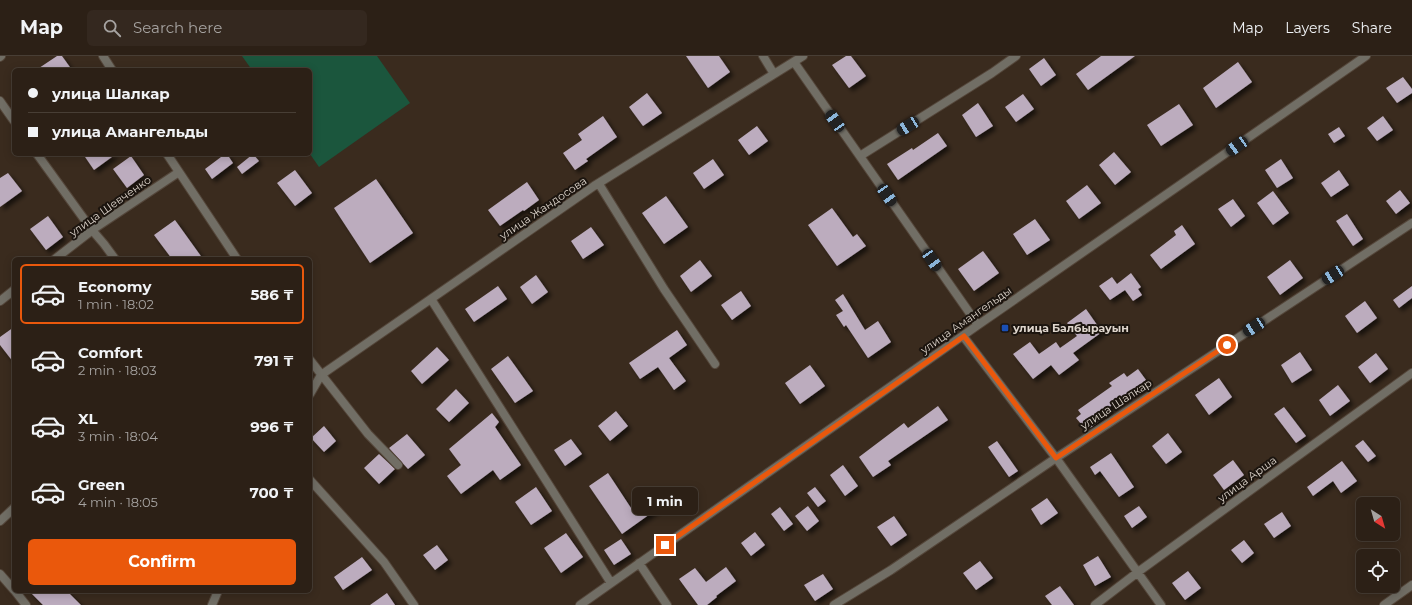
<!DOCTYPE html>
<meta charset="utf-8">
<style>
:root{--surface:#2c2016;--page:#34281f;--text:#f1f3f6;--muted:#a6a3a1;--line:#483e35;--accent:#ea580c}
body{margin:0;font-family:Montserrat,sans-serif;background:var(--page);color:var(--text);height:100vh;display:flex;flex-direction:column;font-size:15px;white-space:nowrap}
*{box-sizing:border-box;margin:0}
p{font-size:13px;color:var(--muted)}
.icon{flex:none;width:22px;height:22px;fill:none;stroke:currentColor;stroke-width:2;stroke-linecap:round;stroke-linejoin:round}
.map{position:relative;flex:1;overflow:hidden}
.drawer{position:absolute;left:12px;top:201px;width:300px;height:336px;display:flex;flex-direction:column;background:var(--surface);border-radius:6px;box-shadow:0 2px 10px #0003,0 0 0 1px var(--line)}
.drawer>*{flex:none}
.banner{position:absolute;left:12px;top:12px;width:300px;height:88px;border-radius:6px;box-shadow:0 2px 10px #0003,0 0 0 1px var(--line);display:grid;align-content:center;height:88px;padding:0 16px;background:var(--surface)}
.needle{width:26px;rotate:143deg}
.controls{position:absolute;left:1356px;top:441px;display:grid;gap:8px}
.controls a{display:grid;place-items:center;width:44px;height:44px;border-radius:6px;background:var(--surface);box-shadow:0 2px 10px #0003,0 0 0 1px var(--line);font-size:20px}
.end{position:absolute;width:18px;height:18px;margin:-9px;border:5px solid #ea580c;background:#fff;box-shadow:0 0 0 2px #fff}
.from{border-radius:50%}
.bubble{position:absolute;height:28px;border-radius:6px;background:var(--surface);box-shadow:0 2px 10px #0003,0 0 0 1px var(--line);font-size:13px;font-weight:700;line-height:28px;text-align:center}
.car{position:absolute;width:12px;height:24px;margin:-12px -6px;border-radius:5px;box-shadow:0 0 3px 1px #0007;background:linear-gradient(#222 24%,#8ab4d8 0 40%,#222 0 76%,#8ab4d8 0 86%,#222 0)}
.banner b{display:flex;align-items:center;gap:14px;height:38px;font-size:15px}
.banner b+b{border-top:1px solid var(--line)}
.banner i{width:10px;height:10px;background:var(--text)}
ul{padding:7px 0 0;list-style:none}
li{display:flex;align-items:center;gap:12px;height:60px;margin:0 8px 6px;padding:0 8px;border:2px solid transparent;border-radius:6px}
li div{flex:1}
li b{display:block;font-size:15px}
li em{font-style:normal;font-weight:700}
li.selected{border-color:var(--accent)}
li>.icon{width:36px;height:36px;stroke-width:1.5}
.button{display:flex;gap:8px;margin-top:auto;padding:8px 16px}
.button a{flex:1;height:46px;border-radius:6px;background:var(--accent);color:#fff;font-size:16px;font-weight:700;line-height:46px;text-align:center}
header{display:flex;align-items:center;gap:24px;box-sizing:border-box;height:56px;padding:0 20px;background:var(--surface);border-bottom:1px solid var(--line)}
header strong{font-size:19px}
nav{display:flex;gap:22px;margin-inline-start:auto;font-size:14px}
.search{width:280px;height:36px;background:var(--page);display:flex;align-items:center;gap:10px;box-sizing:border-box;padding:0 14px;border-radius:6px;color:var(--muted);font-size:15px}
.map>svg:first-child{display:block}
.green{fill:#1b563d}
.building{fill:#bcacbe;filter:url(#shadow)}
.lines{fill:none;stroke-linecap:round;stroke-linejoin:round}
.street-casing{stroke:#54463a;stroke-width:10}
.street{stroke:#716e65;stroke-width:8}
.route{stroke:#ea580c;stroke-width:5}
.transit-dot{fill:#1a4fb4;stroke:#1c150f;stroke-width:1.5}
.labels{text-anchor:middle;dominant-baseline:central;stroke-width:4;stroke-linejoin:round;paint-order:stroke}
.street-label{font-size:11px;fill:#ded5cc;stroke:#1c150f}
.poi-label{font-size:11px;font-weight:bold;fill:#ded5cc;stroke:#1c150f;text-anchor:start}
</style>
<header>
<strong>Map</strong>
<div class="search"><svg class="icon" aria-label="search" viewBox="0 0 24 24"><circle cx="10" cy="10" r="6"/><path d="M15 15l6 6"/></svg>Search here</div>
<nav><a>Map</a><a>Layers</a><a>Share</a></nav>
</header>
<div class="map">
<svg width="1412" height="549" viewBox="0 0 1412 549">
<defs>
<filter id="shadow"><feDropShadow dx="3.5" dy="3.5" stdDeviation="2" flood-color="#0009"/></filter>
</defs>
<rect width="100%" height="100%" fill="#3a2b1e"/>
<path class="green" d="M242,0H377L410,47L319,111L310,98V14H252Z"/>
<path class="building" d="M57,0H62L72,14H36Z
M686,0H719L730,16L708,32Z
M846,0H851L866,20L849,32L832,9Z
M1101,0H1135L1088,34L1076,18Z
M1044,2L1056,19L1041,30L1029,13Z
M1238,6L1252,26L1216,52L1203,32Z
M1403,21L1412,33V37L1397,47L1386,32Z
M647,37L662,57L643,70L629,51Z
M1023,38L1034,53L1016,66L1005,51Z
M978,47L993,70L976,81L962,59Z
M1179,48L1193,69L1161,90L1147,69Z
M603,60L617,81L586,103L588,105L575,114L563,97L582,84L578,78Z
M1383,60L1393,74L1377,85L1367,72Z
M757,70L768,85L749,99L738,84Z
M1339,71L1345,80L1334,87L1328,78Z
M938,77L947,90L898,124L887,108L912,92L913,94Z
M1114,96L1131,116L1115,129L1099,109Z
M83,98H116L94,114Z
M225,98H227L233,107L212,123L205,113Z
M253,98L259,105L242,118L237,111Z
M131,100L144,119L127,132L113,113Z
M713,103L724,119L704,133L693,117Z
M1281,103L1293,122L1277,132L1265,114Z
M295,114L312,137L295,150L277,127Z
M1339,114L1349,129L1331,141L1321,127Z
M8,117L22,135L0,151V122Z
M376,123L413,177L370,207L334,152Z
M527,126L539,144L524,155L523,154L500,170L488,154Z
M1087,129L1101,147L1079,163L1066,145Z
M1400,134L1410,147L1396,158L1386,145Z
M1273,135L1289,157L1273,169L1257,147Z
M666,140L688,171L664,188L642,157Z
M1233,143L1245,160L1231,171L1218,153Z
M832,152L853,181L857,178L866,190L837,210L808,169Z
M1347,158L1363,183L1353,190L1336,165Z
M48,160L63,181L46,194L30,173Z
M1035,163L1050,184L1027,199L1013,178Z
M175,164L203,203H172L154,179Z
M1182,169L1195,188L1161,213L1150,199L1176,179L1174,175Z
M591,171L604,189L583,203L571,185Z
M983,195L999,217L974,235L958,213Z
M700,204L712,220L691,236L680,220Z
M1290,204L1303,222L1280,239L1267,221Z
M1131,217L1141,231L1138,233L1142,239L1133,245L1125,234L1110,244L1099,230L1112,221L1117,228Z
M536,219L548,236L532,248L520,231Z
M498,230L507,243L474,266L465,253Z
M1412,230V242L1399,252L1393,244Z
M741,235L751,250L732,264L721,249Z
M843,238L865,274L878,265L891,286L868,302L846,269L844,271L836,259L843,255L835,244Z
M1365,245L1377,262L1357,277L1345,260Z
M1086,253L1102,276L1073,297L1079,304L1059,319L1051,309L1033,323L1013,298L1030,286L1039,298L1056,286L1060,292L1077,280L1067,267Z
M14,271V307L0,289V281Z
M677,274L687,289L669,302L686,325L674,334L658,311L640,323L629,307Z
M437,291L449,304L422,328L411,315Z
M1300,296L1312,314L1292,327L1281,309Z
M1376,297L1388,313L1370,327L1358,311Z
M508,300L533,335L515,347L491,313Z
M810,309L825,330L800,348L785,327Z
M1138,313L1146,324L1108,352L1111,356L1090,372L1086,366L1082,369L1076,362L1081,358L1078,354L1112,330L1109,327L1124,317L1127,321Z
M1219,322L1232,341L1209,359L1195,339Z
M1338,329L1350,345L1330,360L1319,344Z
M456,333L469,347L449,366L436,353Z
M938,350L948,364L888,405L891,409L873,421L859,401L904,367L908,372Z
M1284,351L1306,380L1296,387L1274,358Z
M616,355L628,370L610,385L598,370Z
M492,357L499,366L495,371L521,409L500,424L493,414L461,438L447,420L461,409L449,393Z
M324,370L336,385L324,396L311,382Z
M1168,377L1182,396L1166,408L1152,390Z
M407,378L425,399L408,413L389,392Z
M571,383L582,398L565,410L554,394Z
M1363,384L1376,400L1368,406L1355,390Z
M997,385L1018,415L1009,421L988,391Z
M1111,397L1134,431L1119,441L1100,415L1095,419L1090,411Z
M379,398L395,413L379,428L364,412Z
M1233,404L1244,419L1224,434L1213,419Z
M1342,405L1357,425L1341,437L1333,425L1313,440L1307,431Z
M843,409L858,430L845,440L830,419Z
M608,417L631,452L648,439L657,453L622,478L589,430Z
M536,431L552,455L531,469L515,446Z
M815,431L826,445L818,451L807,437Z
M1047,442L1058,457L1041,469L1031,453Z
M808,450L819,465L807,475L795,460Z
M1139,450L1147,461L1132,472L1124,460Z
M780,451L793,468L784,475L771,458Z
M1282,456L1291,470L1274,482L1264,468Z
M894,460L907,479L891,490L877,471Z
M755,476L765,489L751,500L741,487Z
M566,477L583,501L561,517L544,492Z
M621,483L631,498L614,509L604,494Z
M1244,484L1254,497L1242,507L1231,494Z
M437,489L448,504L435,514L423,499Z
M1098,500L1111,521L1095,530L1083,509Z
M362,501L372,514L343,534L334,521Z
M980,505L993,522L976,534L963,517Z
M726,511L736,525L716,540L717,541L707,549H698L679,523L695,512L706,526Z
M1188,515L1201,532L1185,544L1172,527Z
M823,518L833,533L815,545L804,529Z
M1060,530L1074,549H1052L1045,540Z
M29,535H67L81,549H43Z
M387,537L395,549H370Z"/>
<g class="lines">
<defs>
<path id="street" d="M103,0L112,14
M763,0L774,18
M0,1L1,0
M794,6L978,269
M0,45L14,65
M37,98L92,174L104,188L115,203
M167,98L237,203
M860,100L992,17L1016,0
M599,128L664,233L715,308
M55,203L95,172L179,116
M431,243L611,527
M0,245L14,234
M963,280L1056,402L1161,549
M310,304L368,378L398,409
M310,338L321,319L594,130L803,0
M310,424L384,506L414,549
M0,465L14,452
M639,507L667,549
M0,518L14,534
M15,535L26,549
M212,549L218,535
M580,549L978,269L1366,0
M834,549L891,514L1056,402L1412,167
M1095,549L1138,516L1412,317
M1384,549L1412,529"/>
</defs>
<use href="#street" class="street-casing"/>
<use href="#street" class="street"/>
</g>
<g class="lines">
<path class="route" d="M665,489L964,280L1056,402L1227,289"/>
</g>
<rect class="transit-dot" x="1001" y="268" width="8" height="8" rx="2"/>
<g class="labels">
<g class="street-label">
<text transform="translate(110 150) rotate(-35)">улица Шевченко</text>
<text transform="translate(543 152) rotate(-34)">улица Жандосова</text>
<text transform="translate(966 264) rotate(-35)">улица Амангельды</text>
<text transform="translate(1116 348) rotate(-33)">улица Шалкар</text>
<text transform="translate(1247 423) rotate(-36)">улица Арша</text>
</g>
<g class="poi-label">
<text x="1013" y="272">улица Балбырауын</text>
</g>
</g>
</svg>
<div class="controls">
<a><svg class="needle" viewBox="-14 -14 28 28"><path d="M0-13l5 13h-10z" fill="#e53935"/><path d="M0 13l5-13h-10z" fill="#a6a3a1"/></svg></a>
<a><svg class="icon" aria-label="locate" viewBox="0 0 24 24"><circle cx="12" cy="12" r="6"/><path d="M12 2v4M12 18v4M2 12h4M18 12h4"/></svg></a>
</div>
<i class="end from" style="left:1227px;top:289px"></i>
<i class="end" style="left:665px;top:489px"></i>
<div class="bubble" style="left:632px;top:431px;width:66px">1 min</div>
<i class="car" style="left:835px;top:65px;rotate:325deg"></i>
<i class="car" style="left:908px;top:70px;rotate:238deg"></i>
<i class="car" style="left:1237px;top:90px;rotate:235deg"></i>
<i class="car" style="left:887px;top:139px;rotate:145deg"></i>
<i class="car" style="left:932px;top:204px;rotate:145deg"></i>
<i class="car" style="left:1333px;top:219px;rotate:237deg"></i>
<i class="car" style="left:1254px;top:271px;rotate:237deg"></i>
<div class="banner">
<b><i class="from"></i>улица Шалкар</b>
<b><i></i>улица Амангельды</b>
</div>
<section class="drawer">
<ul>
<li class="selected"><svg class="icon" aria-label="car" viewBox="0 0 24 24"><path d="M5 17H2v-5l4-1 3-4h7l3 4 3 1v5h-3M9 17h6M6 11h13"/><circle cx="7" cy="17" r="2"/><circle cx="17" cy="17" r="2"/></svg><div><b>Economy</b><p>1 min · 18:02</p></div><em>586 ₸</em></li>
<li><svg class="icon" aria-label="car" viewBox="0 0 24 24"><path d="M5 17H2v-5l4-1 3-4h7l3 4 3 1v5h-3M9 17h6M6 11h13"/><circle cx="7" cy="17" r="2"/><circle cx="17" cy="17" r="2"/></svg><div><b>Comfort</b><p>2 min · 18:03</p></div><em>791 ₸</em></li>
<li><svg class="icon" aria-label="car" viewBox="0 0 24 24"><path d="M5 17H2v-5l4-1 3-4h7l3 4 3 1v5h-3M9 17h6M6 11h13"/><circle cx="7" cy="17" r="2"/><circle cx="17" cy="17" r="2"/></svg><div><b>XL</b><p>3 min · 18:04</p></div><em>996 ₸</em></li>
<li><svg class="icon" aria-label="car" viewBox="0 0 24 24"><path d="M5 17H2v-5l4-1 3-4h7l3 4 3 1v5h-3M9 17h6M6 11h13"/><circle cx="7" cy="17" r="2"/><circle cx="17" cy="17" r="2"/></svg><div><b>Green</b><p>4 min · 18:05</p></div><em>700 ₸</em></li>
</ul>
<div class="button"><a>Confirm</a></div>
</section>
</div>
